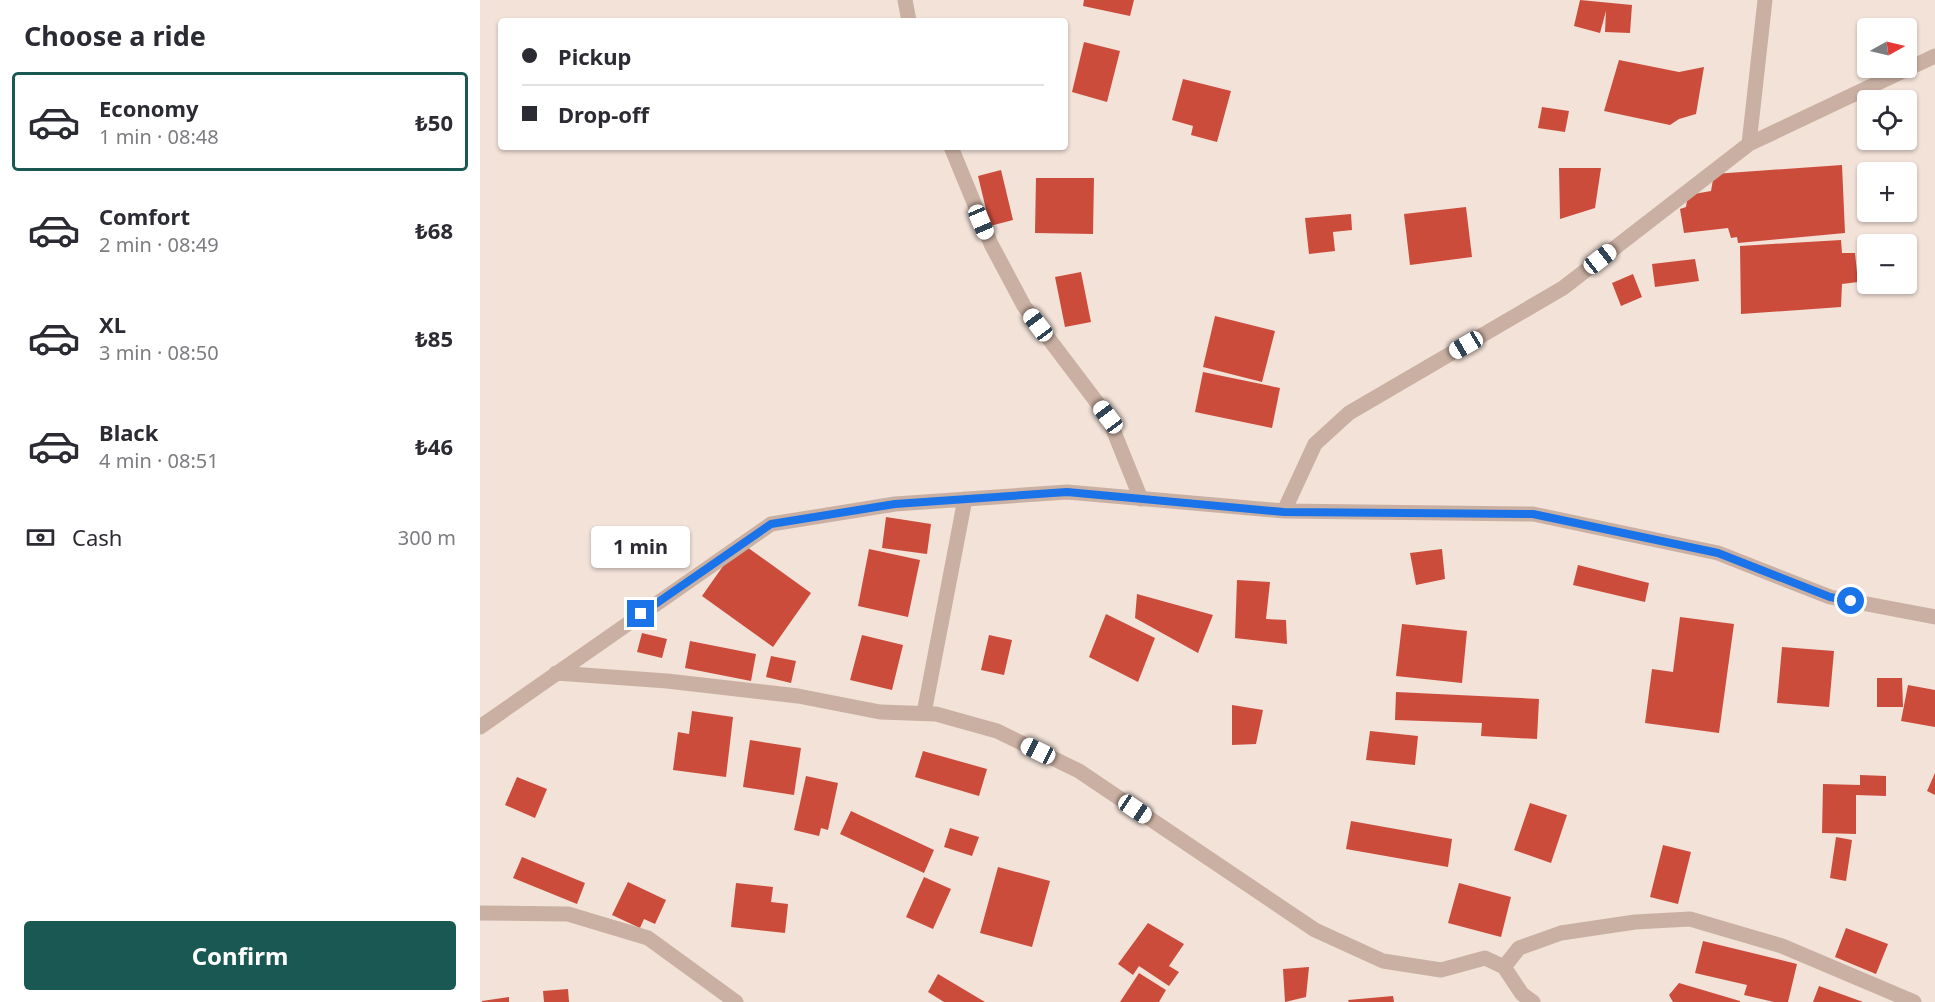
<!DOCTYPE html>
<meta charset="utf-8">
<style>
:root{--surface:#fff;--page:#f7f7f7;--text:#2b2b33;--muted:#7c7c81;--line:#e1e1e2;--accent:#1a5854}
body{margin:0;font-family:"Noto Sans",sans-serif;background:var(--page);color:var(--text);height:100vh;display:flex;flex-direction:column;font-size:22px;white-space:nowrap}
*{box-sizing:border-box;margin:0}
p{font-size:20px;color:var(--muted)}
.icon{flex:none;width:33px;height:33px;fill:none;stroke:currentColor;stroke-width:2;stroke-linecap:round;stroke-linejoin:round}
.map{position:relative;flex:1;overflow:hidden}
.sheet{display:flex;flex-direction:column;background:var(--surface);width:480px}
.sheet>*{flex:none}
.guide{position:absolute;left:18px;top:18px;width:570px;height:132px;border-radius:6px;box-shadow:0 2px 4px #0004;display:grid;align-content:center;height:132px;padding:0 24px;background:var(--surface)}
.needle{width:39px;rotate:82deg}
.buttons{position:absolute;left:1377px;top:18px;display:grid;gap:12px}
.buttons a{display:grid;place-items:center;width:60px;height:60px;border-radius:6px;background:var(--surface);box-shadow:0 2px 4px #0004;font-size:30px}
.end{position:absolute;width:27px;height:27px;margin:-14px;border:8px solid #1a73e8;background:#fff;box-shadow:0 0 0 3px #fff}
.from{border-radius:50%}
.bubble{position:absolute;height:42px;border-radius:6px;background:var(--surface);box-shadow:0 2px 4px #0004;font-size:20px;font-weight:700;line-height:42px;text-align:center}
.car{position:absolute;width:18px;height:36px;margin:-18px -9px;border-radius:8px;box-shadow:0 0 4px 2px #0007;background:linear-gradient(#fff 24%,#345 0 40%,#fff 0 76%,#345 0 86%,#fff 0)}
.guide b{display:flex;align-items:center;gap:21px;height:57px;font-size:22px}
.guide b+b{border-top:2px solid var(--line)}
.guide i{width:15px;height:15px;background:var(--text)}
ul{padding:0;list-style:none}
li{display:flex;align-items:center;gap:18px;height:99px;margin:0 12px 9px;padding:0 12px;border:3px solid transparent;border-radius:6px}
li div{flex:1}
li b{display:block;font-size:22px}
li em{font-style:normal;font-weight:700}
li.active{border-color:var(--accent)}
li>.icon{width:54px;height:54px;stroke-width:1.5}
h2{padding:0 24px;font-size:27px;line-height:72px}
.pay{display:flex;align-items:center;gap:15px;height:66px;padding:0 24px;font-size:22px}
.pay p{margin-inline-start:auto}
.action{display:flex;gap:12px;margin-top:auto;padding:12px 24px}
.action a{flex:1;height:69px;border-radius:6px;background:var(--accent);color:#fff;font-size:24px;font-weight:700;line-height:69px;text-align:center}
main{display:flex;flex:1;min-height:0}
.map>svg:first-child{display:block}
.building{fill:#cc4c3c}
.lines{fill:none;stroke-linecap:round;stroke-linejoin:round}
.street{stroke:#cab0a3;stroke-width:15}
.route{stroke:#1a73e8;stroke-width:8}
</style>
<main>
<section class="sheet">
<h2>Choose a ride</h2>
<ul>
<li class="active"><svg class="icon" aria-label="car" viewBox="0 0 24 24"><path d="M5 17H2v-5l4-1 3-4h7l3 4 3 1v5h-3M9 17h6M6 11h13"/><circle cx="7" cy="17" r="2"/><circle cx="17" cy="17" r="2"/></svg><div><b>Economy</b><p>1 min · 08:48</p></div><em>₺50</em></li>
<li><svg class="icon" aria-label="car" viewBox="0 0 24 24"><path d="M5 17H2v-5l4-1 3-4h7l3 4 3 1v5h-3M9 17h6M6 11h13"/><circle cx="7" cy="17" r="2"/><circle cx="17" cy="17" r="2"/></svg><div><b>Comfort</b><p>2 min · 08:49</p></div><em>₺68</em></li>
<li><svg class="icon" aria-label="car" viewBox="0 0 24 24"><path d="M5 17H2v-5l4-1 3-4h7l3 4 3 1v5h-3M9 17h6M6 11h13"/><circle cx="7" cy="17" r="2"/><circle cx="17" cy="17" r="2"/></svg><div><b>XL</b><p>3 min · 08:50</p></div><em>₺85</em></li>
<li><svg class="icon" aria-label="car" viewBox="0 0 24 24"><path d="M5 17H2v-5l4-1 3-4h7l3 4 3 1v5h-3M9 17h6M6 11h13"/><circle cx="7" cy="17" r="2"/><circle cx="17" cy="17" r="2"/></svg><div><b>Black</b><p>4 min · 08:51</p></div><em>₺46</em></li>
</ul>
<div class="pay"><svg class="icon" aria-label="cash" viewBox="0 0 24 24"><path d="M3 7h18v10H3z"/><circle cx="12" cy="12" r="2"/></svg>Cash<p>300 m</p></div>
<div class="action"><a>Confirm</a></div>
</section>
<div class="map">
<svg width="1455" height="1002" viewBox="0 0 1455 1002">
<rect width="100%" height="100%" fill="#f2e2d8"/>
<path class="building" d="M604,0H654L650,16L603,6Z
M1100,0L1152,5L1150,33L1125,32L1126,11L1120,33L1094,26Z
M604,42L640,51L627,102L592,92Z
M1139,60L1199,72L1224,67L1216,114L1199,119L1190,125L1124,111Z
M703,79L751,91L737,142L711,135L713,126L692,120Z
M1062,107L1089,111L1085,132L1058,128Z
M1362,165L1365,233L1258,243L1257,237L1251,238L1248,228L1204,233L1200,209L1206,207L1208,195L1231,191L1234,174Z
M1079,168H1121L1115,208L1080,219Z
M521,170L533,220L510,226L498,176Z
M556,178H614L613,234L555,233Z
M986,207L992,257L930,265L924,214Z
M871,214L872,230L853,232L855,251L829,254L825,218Z
M1361,240L1362,253H1375L1378,282L1362,284L1361,307L1261,314L1260,246Z
M1215,259L1219,281L1175,287L1172,264Z
M601,272L611,322L585,327L575,277Z
M1153,274L1162,297L1141,306L1132,283Z
M735,316L795,331L782,382L723,367Z
M723,372L800,388L792,428L715,412Z
M406,517L451,524L447,554L402,548Z
M260,542L331,593L293,647L222,596Z
M389,549L440,560L428,617L378,606Z
M962,549L965,579L936,585L930,553Z
M1098,565L1169,583L1165,602L1093,585Z
M757,580L790,582L786,619L806,620L807,644L755,638Z
M657,594L733,615L718,653L655,618Z
M626,614L675,638L658,682L609,657Z
M1200,617L1254,624L1239,733L1165,723L1172,669L1193,672Z
M922,624L987,631L982,683L916,676Z
M162,633L187,639L182,658L157,652Z
M382,635L423,645L412,690L370,680Z
M509,635L532,640L524,675L501,670Z
M210,641L276,654L271,681L205,668Z
M1302,647L1354,651L1349,707L1297,703Z
M291,656L316,661L311,683L286,677Z
M1397,678H1422L1423,707H1397Z
M1428,685L1455,690V727L1421,721Z
M916,692L1059,699L1057,739L1001,736L1002,723L915,720Z
M752,705L783,710L776,744L752,745Z
M212,711L253,717L246,777L193,770L198,732L209,734Z
M890,731L938,736L935,765L886,760Z
M270,740L321,748L314,795L263,787Z
M443,751L507,769L499,796L435,777Z
M1455,773V795L1447,791Z
M1380,775L1406,776V796L1376,795V834L1342,833L1343,784L1380,785Z
M326,776L358,783L348,830L341,828L339,836L314,830Z
M37,777L67,789L55,818L25,805Z
M1050,803L1087,815L1071,863L1034,850Z
M371,811L454,850L444,873L360,834Z
M871,821L972,839L968,867L866,849Z
M470,828L499,837L492,856L464,847Z
M1356,837L1372,840L1366,881L1350,878Z
M1183,845L1211,852L1198,904L1170,897Z
M42,857L105,883L97,904L33,878Z
M518,867L570,881L552,947L500,933Z
M444,877L471,889L453,929L426,917Z
M148,882L186,900L175,924L164,919L160,928L132,915Z
M256,883L293,887L291,902L308,904L305,933L251,927Z
M979,883L1031,897L1021,937L968,923Z
M668,923L704,944L689,966L699,972L689,986L659,966L653,975L638,964Z
M1366,928L1408,944L1396,974L1355,957Z
M1223,941L1317,964L1308,1002H1294L1264,995L1267,985L1215,973Z
M829,967L826,997L805,1002L803,969Z
M659,973L686,990L679,1002H640Z
M458,974L505,1002H464L448,992Z
M1199,983L1260,1001V1002H1193L1189,995Z
M1339,986L1383,1002H1333Z
M88,989L89,1002H64L63,991Z
M913,996L914,1002H869L868,1000Z
M29,997V1002H2V1001Z"/>
<g class="lines">
<path class="street" d="M425,0L429,21
M1269,144L1285,0
M471,147L511,244L544,306L628,417L661,499
M804,511L835,444L869,413L1083,288L1269,144L1455,56
M76,673L187,681L318,696L400,712L456,714L517,731L599,771L835,930L903,961L961,970L1005,958L1024,967L1039,948L1081,933L1155,922L1210,919L1302,946L1434,1002
M444,713L485,499
M0,727L291,524L415,504L587,492L804,511L1053,514L1238,553L1350,597L1455,617
M0,913L88,914L168,938L256,1002
M1024,967L1042,994L1053,1002"/>
</g>
<g class="lines">
<path class="route" d="M161,614L291,524L415,504L587,492L804,512L1053,514L1238,553L1350,597L1371,601"/>
</g>
</svg>
<div class="buttons">
<a><svg class="needle" viewBox="-14 -14 28 28"><path d="M0-13l5 13h-10z" fill="#e53935"/><path d="M0 13l5-13h-10z" fill="#7c7c81"/></svg></a>
<a><svg class="icon" aria-label="locate" viewBox="0 0 24 24"><circle cx="12" cy="12" r="6"/><path d="M12 2v4M12 18v4M2 12h4M18 12h4"/></svg></a>
<a>+</a>
<a>−</a>
</div>
<i class="end from" style="left:1371px;top:601px"></i>
<i class="end" style="left:161px;top:614px"></i>
<div class="bubble" style="left:111px;top:526px;width:99px">1 min</div>
<i class="car" style="left:501px;top:222px;rotate:157deg"></i>
<i class="car" style="left:1120px;top:259px;rotate:52deg"></i>
<i class="car" style="left:558px;top:325px;rotate:323deg"></i>
<i class="car" style="left:986px;top:345px;rotate:240deg"></i>
<i class="car" style="left:628px;top:417px;rotate:323deg"></i>
<i class="car" style="left:558px;top:751px;rotate:296deg"></i>
<i class="car" style="left:655px;top:809px;rotate:124deg"></i>
<div class="guide">
<b><i class="from"></i>Pickup</b>
<b><i></i>Drop-off</b>
</div>
</div>
</main>
